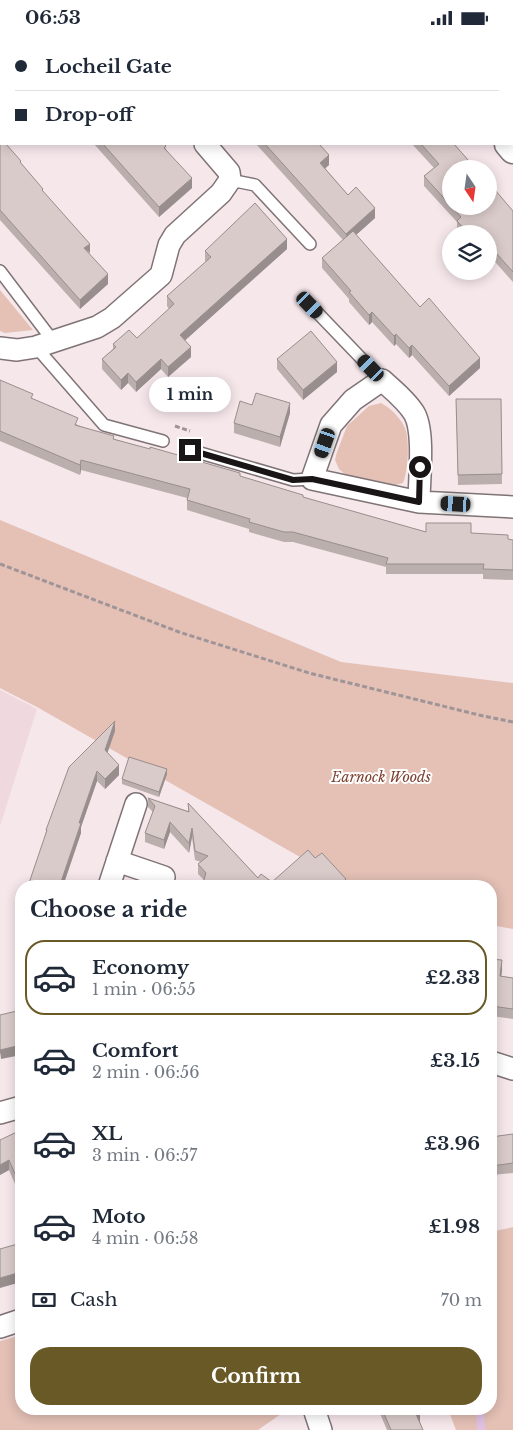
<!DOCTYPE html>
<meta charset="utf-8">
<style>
:root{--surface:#fff;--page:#f6f6f7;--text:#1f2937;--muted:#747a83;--line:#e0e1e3;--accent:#695926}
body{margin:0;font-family:"Libre Baskerville",serif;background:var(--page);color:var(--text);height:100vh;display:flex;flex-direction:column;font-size:19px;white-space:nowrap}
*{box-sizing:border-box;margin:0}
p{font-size:16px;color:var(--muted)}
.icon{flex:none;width:28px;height:28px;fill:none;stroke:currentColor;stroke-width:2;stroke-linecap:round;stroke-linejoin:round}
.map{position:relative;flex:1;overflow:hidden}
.sheet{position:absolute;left:15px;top:845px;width:482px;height:535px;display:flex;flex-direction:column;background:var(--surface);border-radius:20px;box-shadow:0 2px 12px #0003}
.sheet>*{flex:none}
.guide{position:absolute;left:0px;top:0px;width:514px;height:110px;box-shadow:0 2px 12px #0003;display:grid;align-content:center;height:110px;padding:0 15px;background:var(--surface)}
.needle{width:32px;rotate:167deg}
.tools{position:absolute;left:442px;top:125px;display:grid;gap:10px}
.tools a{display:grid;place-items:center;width:55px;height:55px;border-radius:50%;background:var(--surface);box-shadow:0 2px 12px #0003;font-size:25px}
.end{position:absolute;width:22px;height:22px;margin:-11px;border:6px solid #191416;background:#fff;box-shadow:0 0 0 2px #fff}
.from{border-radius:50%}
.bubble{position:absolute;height:35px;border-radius:18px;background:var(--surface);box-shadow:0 2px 12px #0003;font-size:16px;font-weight:700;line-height:35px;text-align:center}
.car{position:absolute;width:15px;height:30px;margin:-15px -8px;border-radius:6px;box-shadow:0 0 4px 1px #0007;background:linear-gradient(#222 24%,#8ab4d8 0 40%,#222 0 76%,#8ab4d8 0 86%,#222 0)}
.guide b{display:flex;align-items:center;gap:18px;height:48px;font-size:19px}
.guide b+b{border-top:1px solid var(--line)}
.guide i{width:12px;height:12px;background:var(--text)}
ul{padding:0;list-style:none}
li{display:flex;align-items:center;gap:15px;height:75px;margin:0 10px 8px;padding:0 5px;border:2px solid transparent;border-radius:20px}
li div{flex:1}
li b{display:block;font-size:19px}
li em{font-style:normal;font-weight:700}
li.on{border-color:var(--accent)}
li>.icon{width:45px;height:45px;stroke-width:1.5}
h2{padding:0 15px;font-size:22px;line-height:60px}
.pay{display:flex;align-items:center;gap:12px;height:55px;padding:0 15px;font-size:19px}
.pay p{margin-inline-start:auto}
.primary-button{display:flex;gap:10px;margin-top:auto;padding:10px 15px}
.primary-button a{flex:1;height:58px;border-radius:20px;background:var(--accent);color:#fff;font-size:20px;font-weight:700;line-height:58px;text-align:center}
.status{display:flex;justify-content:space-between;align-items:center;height:35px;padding:0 25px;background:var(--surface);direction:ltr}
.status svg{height:14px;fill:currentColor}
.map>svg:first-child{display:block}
.built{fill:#efd8de}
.green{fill:#e4c0b5}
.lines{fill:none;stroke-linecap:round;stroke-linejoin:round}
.stream{stroke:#e0c0e3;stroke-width:8}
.service-casing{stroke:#7f7376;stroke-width:14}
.minor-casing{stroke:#7f7376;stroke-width:24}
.tertiary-casing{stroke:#7f7376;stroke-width:29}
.path{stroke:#9f9498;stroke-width:3;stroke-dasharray:5 2.5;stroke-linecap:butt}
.service{stroke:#fff;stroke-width:11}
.minor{stroke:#fff;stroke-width:21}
.tertiary{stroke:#fff;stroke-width:26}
.wall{fill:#bbafae}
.shaded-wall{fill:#988e8d}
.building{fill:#d9cbca;stroke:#988e8d}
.route{stroke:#191416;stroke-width:6}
.labels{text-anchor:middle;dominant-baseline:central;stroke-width:4;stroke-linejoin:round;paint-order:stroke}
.park-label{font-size:14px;font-style:italic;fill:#7e4130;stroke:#fff}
</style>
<div class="status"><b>06:53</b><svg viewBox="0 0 49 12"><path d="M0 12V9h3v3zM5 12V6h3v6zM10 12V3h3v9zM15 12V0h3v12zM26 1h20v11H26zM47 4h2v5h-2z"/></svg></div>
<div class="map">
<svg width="513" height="1395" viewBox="0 0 513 1395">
<rect width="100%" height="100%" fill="#f6e7eb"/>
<path class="built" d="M0,655L37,674L0,791Z"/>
<path class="green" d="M0,255L33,295L5,298L0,296Z
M381,368C391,373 401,384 405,393C410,406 408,436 403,448L395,450L348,442L339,434L335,425L337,417L347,391L369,371Z
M0,485L341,627L513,648V894L491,890V851H351L37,672L0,653Z
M513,1192V1395H456L448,1374H491V1197Z
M21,1300V1374H288L258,1395H0V1306Z"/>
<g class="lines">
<path class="stream" d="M480,1374L481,1395"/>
<defs>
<path id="service" d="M230,145L255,150L310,209
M0,236L53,306
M310,270L382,345
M36,312L104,390L163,406
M190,415L293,445L312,444"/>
<path id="minor" d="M108,0H110
M4,1L5,0
M0,313L17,315L36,312L97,292L112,283L161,240L169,210L175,200L221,158L230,145L229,137L205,109
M419,467C419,445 425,396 414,378C406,365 393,355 382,345L353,365L331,390L312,444L419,467L513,472
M117,826L164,842
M109,851L136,769
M491,1027L513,1034
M0,1078L21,1072
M0,1292L21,1285
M314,1374L321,1395"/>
<path id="tertiary" d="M423,0V1
M508,109L513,115"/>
</defs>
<use href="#service" class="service-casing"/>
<use href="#minor" class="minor-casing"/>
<use href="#tertiary" class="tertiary-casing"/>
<path class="path" d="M175,391L190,396
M0,529L179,597L309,638L479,680L513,687"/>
<use href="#service" class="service"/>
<use href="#minor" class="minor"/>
<use href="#tertiary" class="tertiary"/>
</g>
<path class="wall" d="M315,0H374L375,1H316Z
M485,0H513V31L512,1H486Z
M0,102L43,157L89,218L108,249L80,274L0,185Z
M94,109H164L166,114L192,153L159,182Z
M256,109H319L329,130L325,133L348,160L375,183L356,200L420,272L480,333L449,361L412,320L409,323L396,309L394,311L372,287L369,290L349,267V264L322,233V223L343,205Z
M412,109H454L513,176V247L489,220V199H460L457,195V187L424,151V141L434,133Z
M287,214L185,305L191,322L168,342L161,334L136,357L128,348L121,355L102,334V324L113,314V309L137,303L169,274L167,271V261L206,227L205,226V216Z
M277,324L337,337L303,365L277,334Z
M0,345L78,390L114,404L240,442L303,463L426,497L471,498L513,505V545L483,544V539H386V532L293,507H284L249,497V494L187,475V463L81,435L80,440L0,406Z
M456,364H501L502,449L458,450Z
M252,370L290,378L280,412L234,398V388Z
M115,696L107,718L119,740L105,754L97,746L81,792V798L64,848L69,851H28L46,800V795Z
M167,739L159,762L122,749V744Z
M148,763L188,776V768L258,843L272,847L315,823L346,851L204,845L198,839V829L201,827L195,825L192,802L189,818L170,797L164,814L145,807V798L153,777L148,772Z
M21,882V936H17V926Z
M491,924L502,935L501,941L513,943V984L491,981Z
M21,1095V1146L15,1149L9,1135L0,1140Z
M491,1096L493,1102L513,1099V1138L492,1140L491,1131Z
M378,1374H419L420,1387L423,1395H387Z"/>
<path class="shaded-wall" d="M232,0H243L241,1H230Z
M329,120V130L320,138V128Z
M192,143V153L159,182V172Z
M375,173V183L346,209V199Z
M287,204V214L180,310V300Z
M90,209V218L84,213Z
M108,239V249L80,274V265Z
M372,277V287L369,290V280Z
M396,299V309L394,311V301Z
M412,310V320L409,323V313Z
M191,312V322L168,342V332Z
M480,323V333L449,361V351Z
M161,324V334L136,357V347Z
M337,327V337L303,365V355Z
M128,338V348L121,355V345Z
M290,368V378L280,412V402Z
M81,425V435L80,440V430Z
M115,686V696L105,725V715Z
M119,730V740L105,754V744Z
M167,734V739L159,762V757Z
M97,736V746L81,792V798L63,851L61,847L79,788Z
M170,787V797L164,814V805Z
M192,793V802L189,818V808Z
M346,844V851H338Z
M502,925V935L500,951V941Z
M21,1010V1020L1,1024L0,1015Z
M9,1125V1135L0,1140V1130Z
M21,1136V1146L15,1149V1139Z
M21,1237V1247L0,1253V1243Z
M420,1377V1387L416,1389V1379Z"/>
<path class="building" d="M30,0H66L68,1H28Z
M159,0H232L230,1H158Z
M324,0H374L375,1H325Z
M493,0H513V21L512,1H495Z
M0,102L1,104V109H6L21,126L20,127L43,154L42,155L90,209L84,213L108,239L80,265L0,175Z
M103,109H164L166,111L164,113L192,143L159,172Z
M265,109H319L329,120L320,128L348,160L356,152L375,173L346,199Z
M421,109H454L476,134H451V171L424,141L439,129Z
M489,148L513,176V237L489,210V199H469L457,186L461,182L451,171H489Z
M255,168L287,204L180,300L191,312L168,332L161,324L136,347L128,338L121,345L102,324L116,312L113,309L129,295L137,303L174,269L167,261L211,222L205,216Z
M353,196L420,272L429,263L480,323L449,351L412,310L409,313L396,299L394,301L372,277L369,280L349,257L351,256L322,223Z
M311,296L337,327L303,355L277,324Z
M0,345L33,359L31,363L78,383L75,390L114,401L113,404L150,414V412L240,438V441L303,460V462L426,497V488H471V498L508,500V504L513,505V535L483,534L484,529H386L388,523L293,497H284L249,487L250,484L187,465L190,454L81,425L80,430L0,396Z
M256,358L290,368L280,402L234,388L240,366L252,370Z
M456,364H501L502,439L458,440Z
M115,686L105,715L119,730L105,744L97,736L79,788H81L61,847L69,850L68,851H28L47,795H46L69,732Z
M129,722L167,734L159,757L122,744Z
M148,763L189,777L188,768L258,843L261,839L272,847L308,815L315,823L322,818L346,844L338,851H202L206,838L198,829L208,821L195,816L192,793L189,808L170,787L164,805L145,798L155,771Z
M21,882V926H17Z
M491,924L502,925L500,941L513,943V974L491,971Z
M21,975V1010L0,1015L1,1018H0V980Z
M21,1095V1136L15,1139L9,1125L0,1130V1105Z
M513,1099V1128L492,1131L491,1122V1102Z
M21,1208V1237L0,1243V1214Z
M382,1374H419L420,1377L416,1379L423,1395H391Z"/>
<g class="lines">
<path class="route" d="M190,415L293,445L312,444L419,467L420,432"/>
</g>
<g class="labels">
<g class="park-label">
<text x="381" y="742">Earnock Woods</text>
</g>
</g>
</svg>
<div class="tools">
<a><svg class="needle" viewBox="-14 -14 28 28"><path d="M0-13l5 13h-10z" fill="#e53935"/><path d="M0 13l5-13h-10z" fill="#747a83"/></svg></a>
<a><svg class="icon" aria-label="layers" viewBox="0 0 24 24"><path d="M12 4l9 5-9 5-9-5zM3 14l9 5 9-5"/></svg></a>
</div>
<i class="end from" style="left:420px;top:432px"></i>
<i class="end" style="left:190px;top:415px"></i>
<div class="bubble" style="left:149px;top:342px;width:82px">1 min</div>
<i class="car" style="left:310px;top:270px;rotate:136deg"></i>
<i class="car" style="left:371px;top:333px;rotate:316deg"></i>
<i class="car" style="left:325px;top:408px;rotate:199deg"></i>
<i class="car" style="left:456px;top:469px;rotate:273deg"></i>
<div class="guide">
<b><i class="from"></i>Locheil Gate</b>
<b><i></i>Drop-off</b>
</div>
<section class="sheet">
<h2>Choose a ride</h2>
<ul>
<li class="on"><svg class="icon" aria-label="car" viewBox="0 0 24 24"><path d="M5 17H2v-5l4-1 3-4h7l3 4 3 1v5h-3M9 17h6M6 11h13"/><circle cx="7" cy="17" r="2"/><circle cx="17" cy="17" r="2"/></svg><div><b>Economy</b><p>1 min · 06:55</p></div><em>£2.33</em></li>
<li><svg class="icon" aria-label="car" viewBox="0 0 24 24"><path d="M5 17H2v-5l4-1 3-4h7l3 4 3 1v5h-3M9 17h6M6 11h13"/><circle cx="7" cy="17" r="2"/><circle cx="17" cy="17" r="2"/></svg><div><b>Comfort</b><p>2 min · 06:56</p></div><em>£3.15</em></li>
<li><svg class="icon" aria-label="car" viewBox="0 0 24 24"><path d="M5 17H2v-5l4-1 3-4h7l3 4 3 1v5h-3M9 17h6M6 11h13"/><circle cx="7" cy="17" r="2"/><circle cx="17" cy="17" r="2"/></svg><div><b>XL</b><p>3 min · 06:57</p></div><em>£3.96</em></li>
<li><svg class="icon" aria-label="car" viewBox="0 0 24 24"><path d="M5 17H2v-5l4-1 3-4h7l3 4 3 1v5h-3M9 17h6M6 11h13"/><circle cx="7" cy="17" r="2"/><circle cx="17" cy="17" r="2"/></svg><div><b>Moto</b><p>4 min · 06:58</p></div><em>£1.98</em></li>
</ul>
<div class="pay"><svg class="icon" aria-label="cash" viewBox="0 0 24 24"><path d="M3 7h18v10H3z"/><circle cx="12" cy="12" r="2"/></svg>Cash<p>70 m</p></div>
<div class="primary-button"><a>Confirm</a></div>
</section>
</div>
